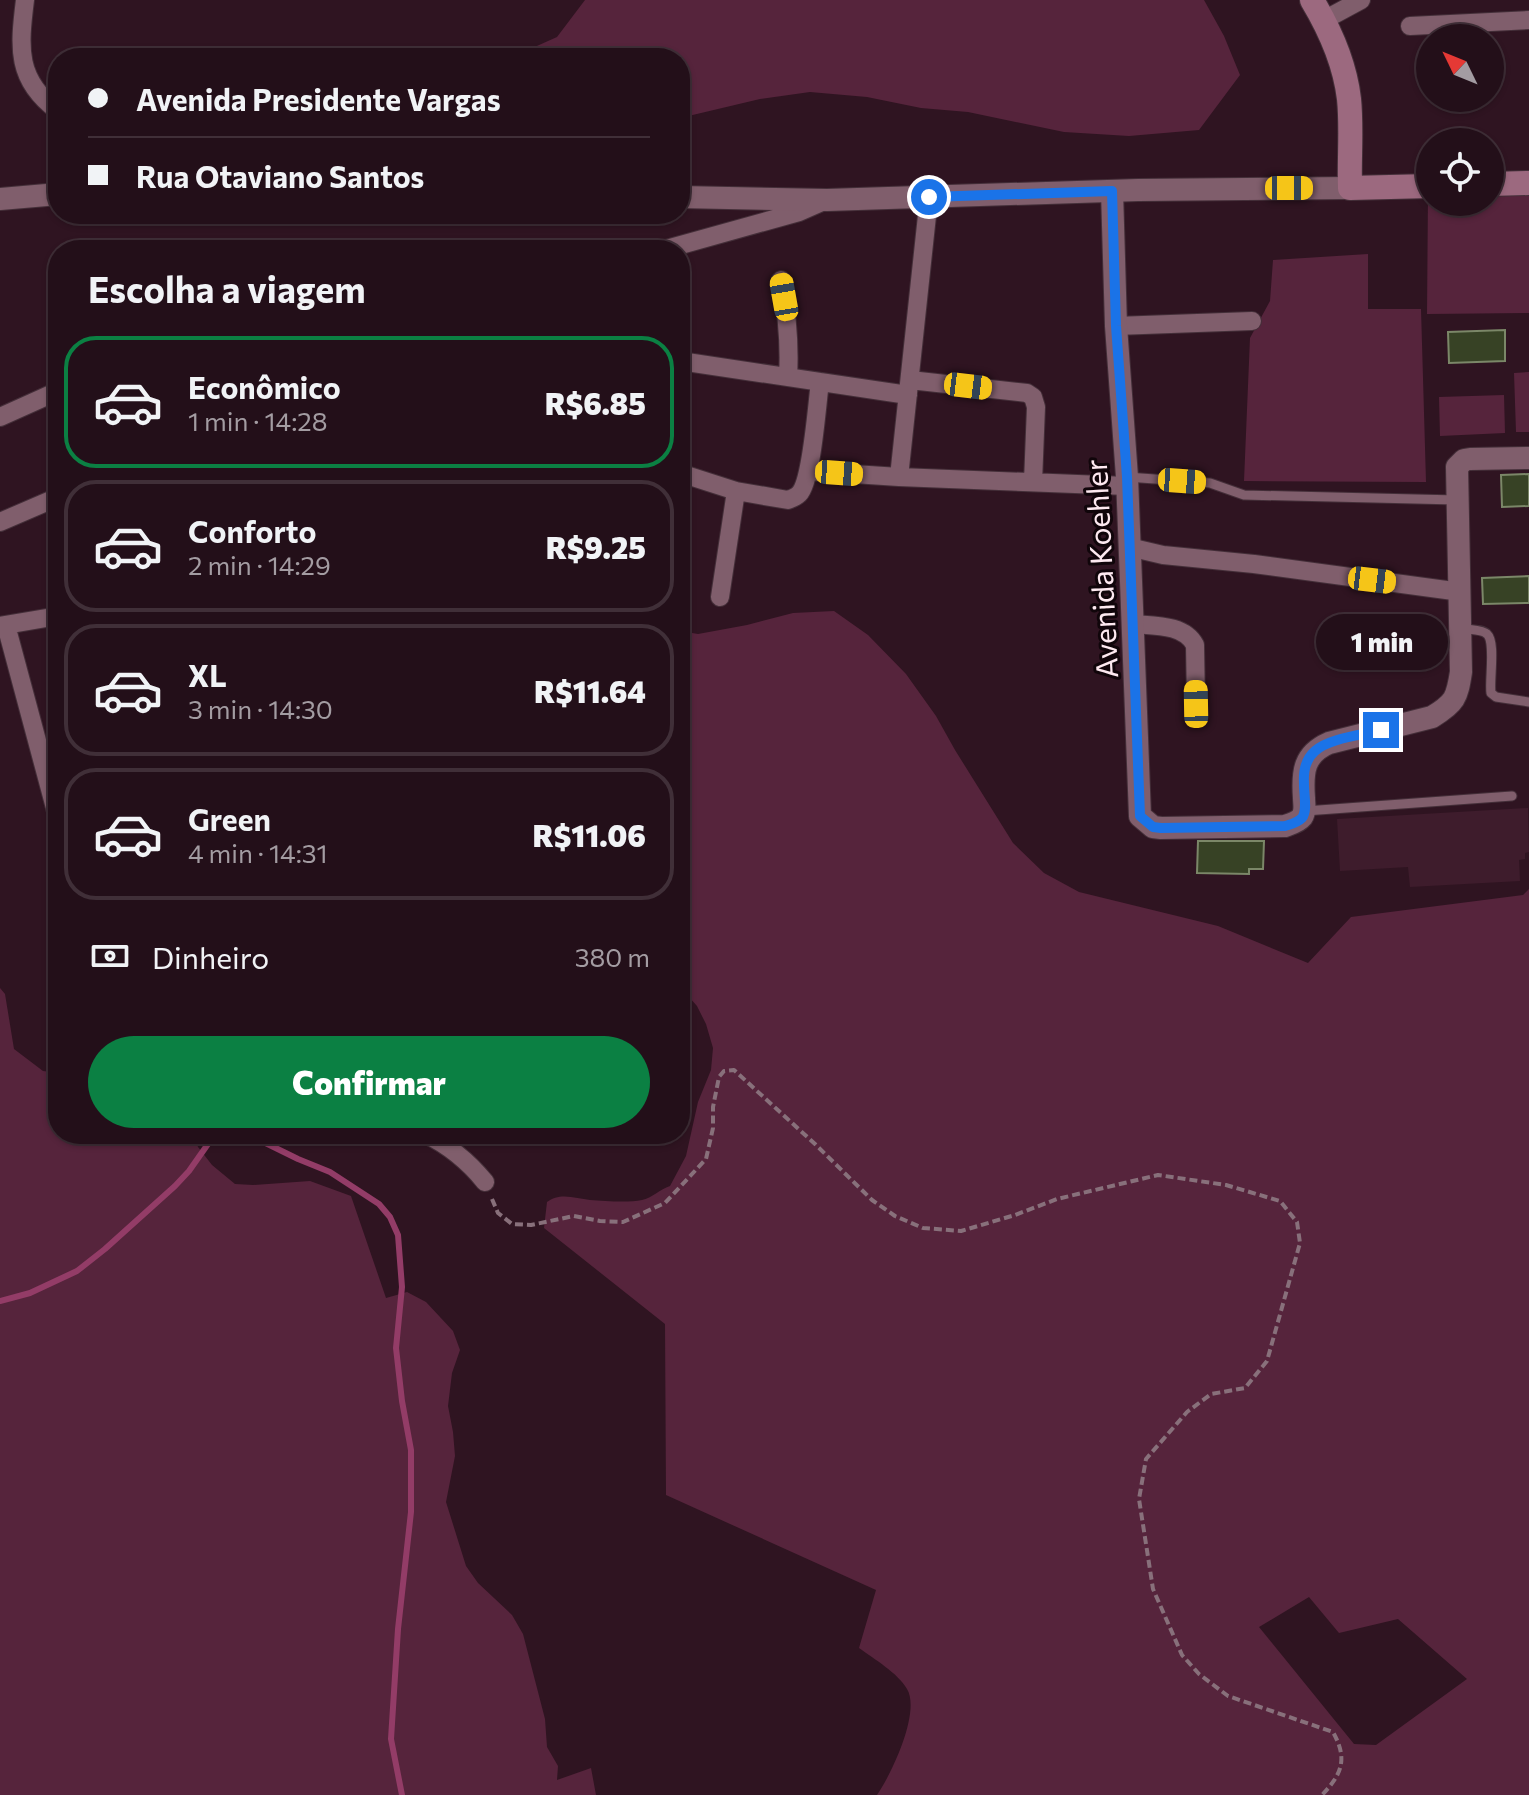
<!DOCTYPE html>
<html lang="pt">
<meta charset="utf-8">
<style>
:root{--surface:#230f19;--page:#2f1d26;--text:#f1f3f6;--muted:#a39ca2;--line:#402f38;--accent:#0b8043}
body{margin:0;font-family:Commissioner,sans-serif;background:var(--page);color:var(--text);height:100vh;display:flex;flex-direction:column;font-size:30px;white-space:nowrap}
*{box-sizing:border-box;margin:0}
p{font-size:26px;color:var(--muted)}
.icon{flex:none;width:44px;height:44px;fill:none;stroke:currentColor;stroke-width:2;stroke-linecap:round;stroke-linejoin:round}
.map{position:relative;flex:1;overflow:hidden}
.side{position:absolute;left:48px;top:240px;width:642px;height:904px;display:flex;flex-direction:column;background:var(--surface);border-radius:32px;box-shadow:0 2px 6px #0004,0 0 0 2px var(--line)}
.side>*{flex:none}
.top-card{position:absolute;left:48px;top:48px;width:642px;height:176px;border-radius:32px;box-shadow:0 2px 6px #0004,0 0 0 2px var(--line);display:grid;align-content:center;height:176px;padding:0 40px;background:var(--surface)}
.needle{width:52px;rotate:313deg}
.tools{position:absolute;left:1416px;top:24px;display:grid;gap:16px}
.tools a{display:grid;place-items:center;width:88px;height:88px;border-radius:50%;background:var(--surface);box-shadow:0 2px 6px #0004,0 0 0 2px var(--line);font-size:40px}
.end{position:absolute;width:36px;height:36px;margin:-18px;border:10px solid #1a73e8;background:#fff;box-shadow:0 0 0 4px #fff}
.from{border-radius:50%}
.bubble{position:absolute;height:56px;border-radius:28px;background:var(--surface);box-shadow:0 2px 6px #0004,0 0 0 2px var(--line);font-size:26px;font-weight:800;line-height:56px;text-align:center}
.car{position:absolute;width:24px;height:48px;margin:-24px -12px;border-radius:10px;box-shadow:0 0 6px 2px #0007;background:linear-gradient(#f5c518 24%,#345 0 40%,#f5c518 0 76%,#345 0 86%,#f5c518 0)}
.top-card b{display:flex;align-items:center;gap:28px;height:76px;font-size:30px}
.top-card b+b{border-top:2px solid var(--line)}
.top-card i{width:20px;height:20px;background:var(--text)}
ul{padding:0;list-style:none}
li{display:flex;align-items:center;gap:24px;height:132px;margin:0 16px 12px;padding:0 24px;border:4px solid var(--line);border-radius:32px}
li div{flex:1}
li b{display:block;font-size:30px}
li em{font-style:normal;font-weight:800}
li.active{border-color:var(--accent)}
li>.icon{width:72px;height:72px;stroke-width:1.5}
h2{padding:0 40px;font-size:36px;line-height:96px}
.pay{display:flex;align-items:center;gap:20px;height:88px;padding:0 40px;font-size:30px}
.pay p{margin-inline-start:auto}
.primary-button{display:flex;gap:16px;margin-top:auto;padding:16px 40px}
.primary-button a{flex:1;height:92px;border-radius:48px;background:var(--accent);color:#fff;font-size:32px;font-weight:800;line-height:92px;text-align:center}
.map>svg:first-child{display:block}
.built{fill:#3e1c2c}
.green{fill:#56243c;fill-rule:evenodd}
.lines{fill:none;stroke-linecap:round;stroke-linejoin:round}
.stream{stroke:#933c67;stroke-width:6}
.building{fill:#374225;stroke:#7b8768;stroke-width:2}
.service-casing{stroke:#442f39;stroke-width:11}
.minor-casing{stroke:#442f39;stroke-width:20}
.tertiary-casing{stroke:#442f39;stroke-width:24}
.secondary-casing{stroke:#442f39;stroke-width:26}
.path{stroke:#88707b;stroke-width:4;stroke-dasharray:8 4;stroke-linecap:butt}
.service{stroke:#805e6c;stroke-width:9}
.minor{stroke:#805e6c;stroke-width:18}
.tertiary{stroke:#805e6c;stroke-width:22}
.secondary{stroke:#9c697f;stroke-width:24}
.route{stroke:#1a73e8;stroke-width:10}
.labels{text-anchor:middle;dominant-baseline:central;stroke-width:6;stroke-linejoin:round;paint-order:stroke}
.street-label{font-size:30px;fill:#fde9f0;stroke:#10050a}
</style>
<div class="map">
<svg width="1529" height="1795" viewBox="0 0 1529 1795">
<rect width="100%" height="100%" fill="#2f1421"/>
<path class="built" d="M1528,808L1529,852L1525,853V859L1519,860L1520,881L1410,887L1408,867L1340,871L1337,819Z"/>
<path class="green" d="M585,0H1204L1224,36L1240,75L1199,130L1129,136L1064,132L968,112L921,108L867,97L810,92L760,99L680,118V58H510L557,37Z
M1490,193H1529V313L1427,314L1428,194H1430V202H1490Z
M1368,254V309H1421L1426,482L1244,481L1250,338L1270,301L1273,260Z
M1529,372V432H1516L1514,373Z
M1504,395L1505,433L1440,436L1439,397Z
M834,611L868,635L906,674L936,716L955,750L1013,843L1044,873L1079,892L1218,926L1308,963L1351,917L1523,895L1529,889V1795H877C891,1775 921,1712 907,1689C898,1673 874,1659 859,1648L876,1590L666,1495L665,1324L544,1228L547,1202C559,1192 576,1198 590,1200C605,1201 628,1203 642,1200C652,1198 660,1189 670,1186L686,1156L698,1102L711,1070L713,1048L706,1024L697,1006L680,987V631L698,634L747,625L793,613ZM1309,1597L1339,1633L1398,1619L1467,1679L1376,1745L1354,1744L1259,1627Z
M0,988L5,994L14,1049L43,1071L58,1073V1134H193L198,1147L212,1165L235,1184L253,1185L310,1181L351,1196L386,1298L407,1292L426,1302L453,1331L460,1350L452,1373L448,1406L453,1432L455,1456L446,1502L466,1566L478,1583L512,1615L523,1634L545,1719L547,1747L558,1766L557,1780L591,1768L596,1795H0Z"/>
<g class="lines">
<path class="stream" d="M247,1134L298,1159L330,1172L379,1204L390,1217L398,1235L402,1287L396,1348L402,1401L411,1450V1512L398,1629L391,1739L402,1795
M0,1301L30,1293L77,1271L105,1249L175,1186L189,1171L215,1134"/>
</g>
<path class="building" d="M1505,330V361L1449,363L1448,332Z
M1529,474V506L1502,507L1501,475Z
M1529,576V603L1483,604L1482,578Z
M1198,841H1264L1263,869H1249V874L1197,873Z"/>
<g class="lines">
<defs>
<path id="service" d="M1127,477L1210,483L1244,495L1457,500
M1461,628C1468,630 1482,629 1487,634C1496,642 1489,680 1491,693L1496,697L1529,702
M1305,811L1512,796"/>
<path id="minor" d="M25,0C19,48 16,80 58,111
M1324,20L1361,0
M1410,26L1529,20
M663,250L799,212L824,201
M781,280C787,313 790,344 788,377
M1116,326L1252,321
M680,361L908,395
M910,380L1027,393L1033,397L1036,407L1033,482
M0,417L58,391
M808,471L899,477L1127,486
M680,473L736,491L788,500C793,498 796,497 799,494C812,481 817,403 820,382
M899,477L929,197
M0,522L58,497
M1129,547L1163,555L1254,564L1461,592
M720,597L736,491
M1133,624C1154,626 1184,624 1195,645L1196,704
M6,625L58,819
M0,626L58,616
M425,1134C450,1146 468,1161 485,1182"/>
<path id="tertiary" d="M1112,191L1116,326L1127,477L1140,816L1153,827L1161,828L1285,826C1291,824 1298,822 1302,817C1306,811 1304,804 1304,798C1302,771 1304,754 1329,743L1432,717C1455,703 1457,698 1461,672L1457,467L1464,460L1470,459L1529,458
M680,197L827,200L1138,190L1350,188
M0,199L58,194"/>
<path id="secondary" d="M1312,0C1330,30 1345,64 1349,99C1352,128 1349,159 1350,188L1430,186
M1490,184L1529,183"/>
</defs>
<use href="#service" class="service-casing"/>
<use href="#minor" class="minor-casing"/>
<use href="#tertiary" class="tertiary-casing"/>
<use href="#secondary" class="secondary-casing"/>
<path class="path" d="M492,1199L498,1213L512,1224L531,1225L574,1216L600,1221L623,1222L665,1203L706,1159L713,1128V1107L719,1077L724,1071L734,1070L815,1144L872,1200L895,1216L923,1228L961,1231L1015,1215L1057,1199L1158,1175L1226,1185L1280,1201L1297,1222L1300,1243L1267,1361L1245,1388L1211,1394L1187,1412L1146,1459L1139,1499L1153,1589L1182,1655L1199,1674L1228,1696L1333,1732C1348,1759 1342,1774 1322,1795"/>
<use href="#service" class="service"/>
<use href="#minor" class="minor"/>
<use href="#tertiary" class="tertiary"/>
<use href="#secondary" class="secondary"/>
</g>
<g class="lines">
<path class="route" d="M929,197L1112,191L1116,326L1127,477L1140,816L1153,827L1161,828L1285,826C1291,824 1297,823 1302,818C1312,805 1293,770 1315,751C1329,738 1363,735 1381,730"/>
</g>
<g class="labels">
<g class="street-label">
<text transform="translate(1100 569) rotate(-93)">Avenida Koehler</text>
</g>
</g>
</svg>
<div class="tools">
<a><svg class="needle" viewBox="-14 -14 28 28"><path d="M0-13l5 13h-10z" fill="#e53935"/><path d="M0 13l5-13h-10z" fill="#a39ca2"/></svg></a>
<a><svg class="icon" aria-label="locate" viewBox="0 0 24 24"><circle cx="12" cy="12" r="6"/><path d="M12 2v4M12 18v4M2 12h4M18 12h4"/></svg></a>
</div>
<i class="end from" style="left:929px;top:197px"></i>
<i class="end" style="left:1381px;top:730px"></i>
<div class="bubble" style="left:1316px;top:614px;width:132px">1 min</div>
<i class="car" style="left:1289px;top:188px;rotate:90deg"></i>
<i class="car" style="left:784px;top:297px;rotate:350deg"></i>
<i class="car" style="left:968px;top:386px;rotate:97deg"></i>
<i class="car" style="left:839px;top:473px;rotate:94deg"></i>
<i class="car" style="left:1182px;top:481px;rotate:94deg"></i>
<i class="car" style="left:1372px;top:580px;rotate:97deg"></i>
<i class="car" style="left:1196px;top:704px;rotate:359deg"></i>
<div class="top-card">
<b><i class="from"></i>Avenida Presidente Vargas</b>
<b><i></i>Rua Otaviano Santos</b>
</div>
<section class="side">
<h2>Escolha a viagem</h2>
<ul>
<li class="active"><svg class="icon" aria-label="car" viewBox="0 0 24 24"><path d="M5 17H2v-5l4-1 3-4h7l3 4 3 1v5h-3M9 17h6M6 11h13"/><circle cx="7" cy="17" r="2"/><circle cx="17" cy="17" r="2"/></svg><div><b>Econômico</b><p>1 min · 14:28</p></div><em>R$6.85</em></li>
<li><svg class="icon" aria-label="car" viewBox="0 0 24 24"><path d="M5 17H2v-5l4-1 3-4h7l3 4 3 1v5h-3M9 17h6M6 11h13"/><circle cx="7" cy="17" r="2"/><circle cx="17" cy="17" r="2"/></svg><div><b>Conforto</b><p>2 min · 14:29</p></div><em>R$9.25</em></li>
<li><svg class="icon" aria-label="car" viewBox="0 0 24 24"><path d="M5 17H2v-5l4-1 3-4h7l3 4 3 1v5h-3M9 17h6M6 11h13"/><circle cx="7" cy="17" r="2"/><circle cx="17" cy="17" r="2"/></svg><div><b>XL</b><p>3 min · 14:30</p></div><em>R$11.64</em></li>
<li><svg class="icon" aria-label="car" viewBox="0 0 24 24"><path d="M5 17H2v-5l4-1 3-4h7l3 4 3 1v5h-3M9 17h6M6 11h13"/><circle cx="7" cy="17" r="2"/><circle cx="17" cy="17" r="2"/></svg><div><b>Green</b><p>4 min · 14:31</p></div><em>R$11.06</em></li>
</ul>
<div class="pay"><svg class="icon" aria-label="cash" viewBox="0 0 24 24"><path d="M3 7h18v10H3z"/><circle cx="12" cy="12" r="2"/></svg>Dinheiro<p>380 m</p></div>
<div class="primary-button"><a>Confirmar</a></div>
</section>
</div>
